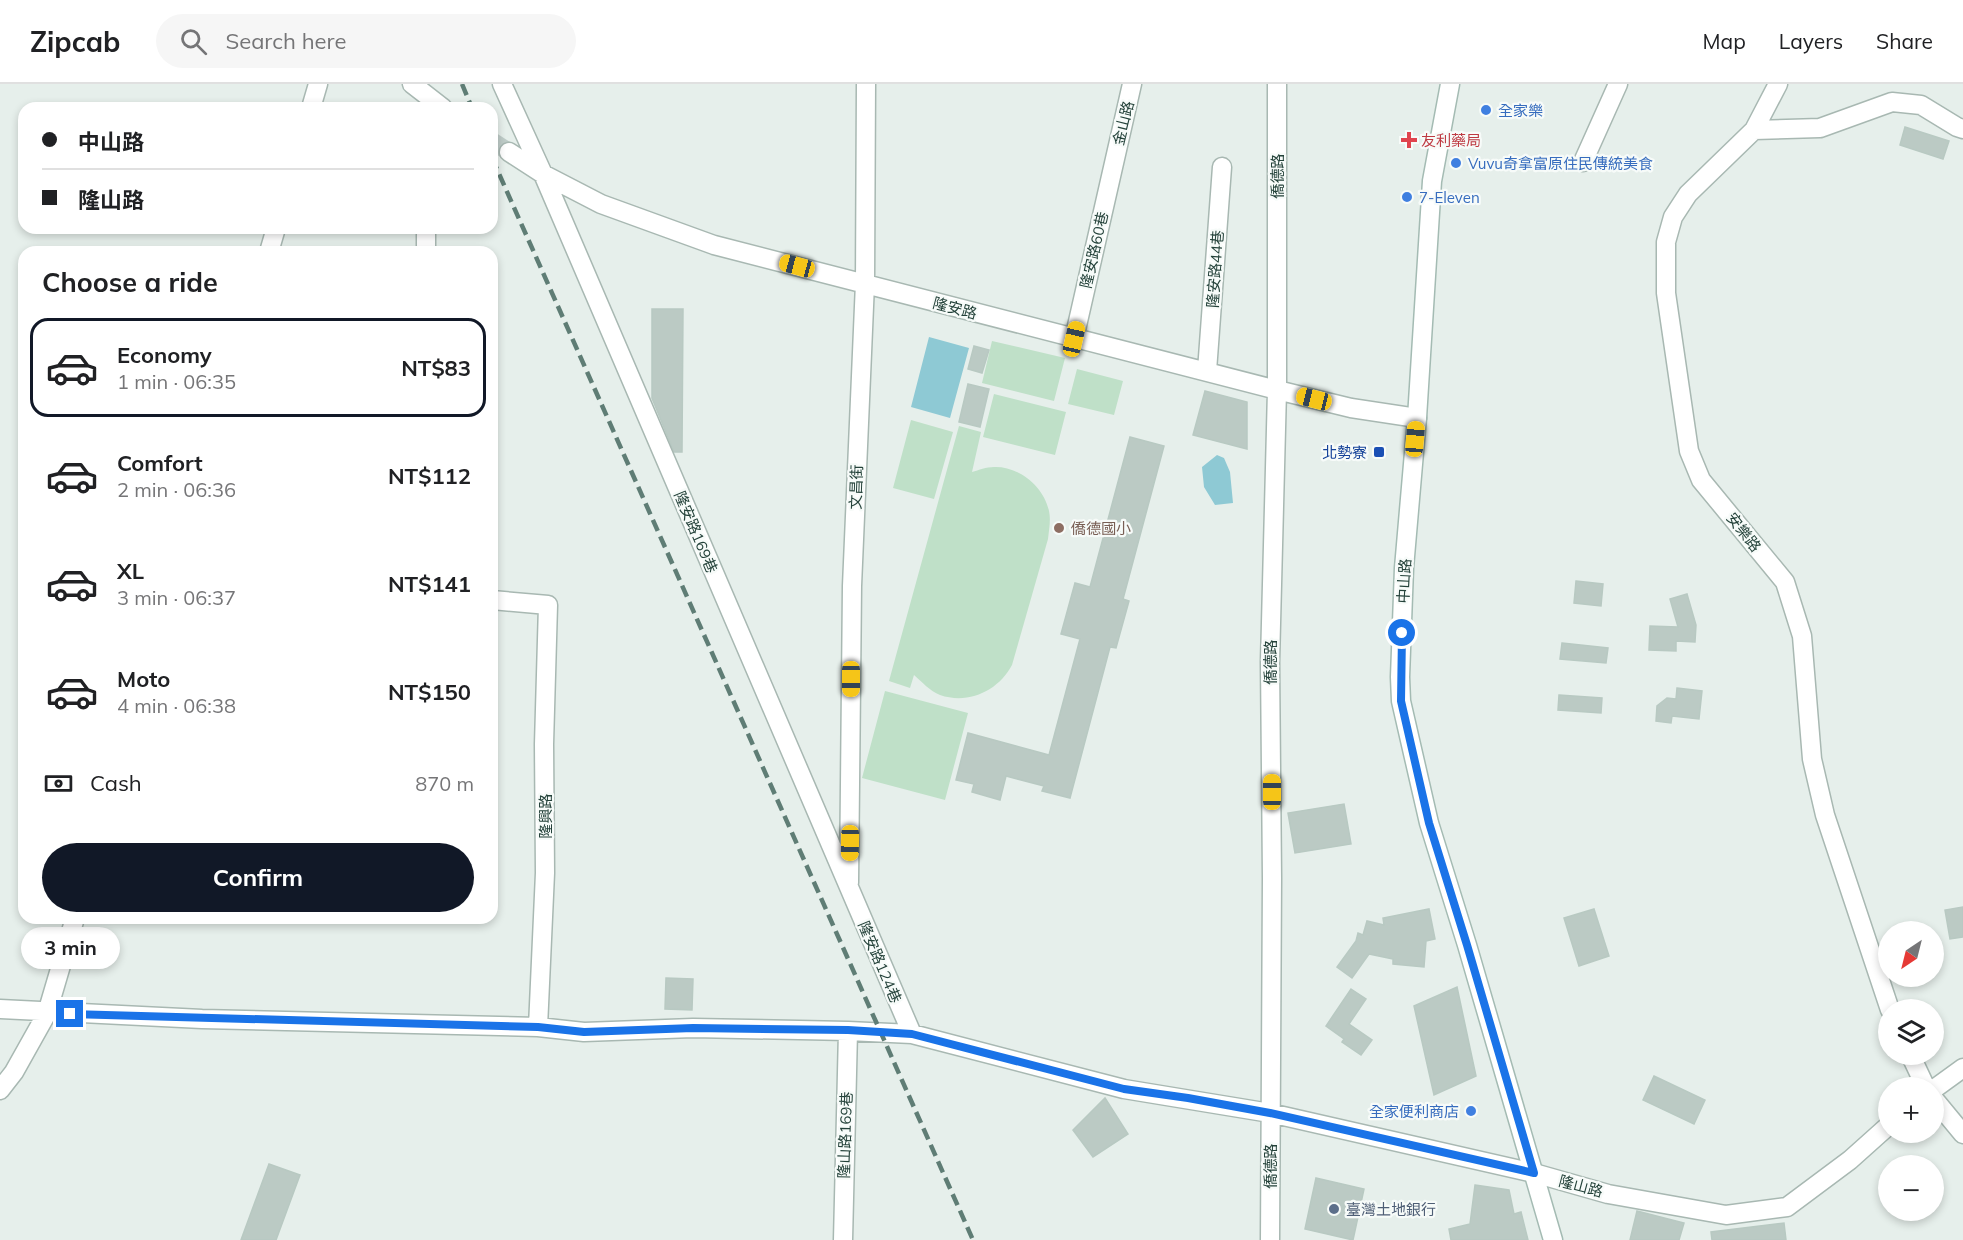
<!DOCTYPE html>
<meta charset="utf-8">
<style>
:root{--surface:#fff;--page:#f6f6f6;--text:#202124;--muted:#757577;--line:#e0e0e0;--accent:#111827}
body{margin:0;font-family:Mulish,"Noto Sans TC",sans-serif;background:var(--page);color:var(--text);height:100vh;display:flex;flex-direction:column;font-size:22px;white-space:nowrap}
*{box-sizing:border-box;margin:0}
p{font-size:20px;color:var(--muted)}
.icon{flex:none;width:33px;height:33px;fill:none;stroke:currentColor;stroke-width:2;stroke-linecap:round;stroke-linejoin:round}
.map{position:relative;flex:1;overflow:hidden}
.panel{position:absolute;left:18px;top:162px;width:480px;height:678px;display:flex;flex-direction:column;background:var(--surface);border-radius:18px;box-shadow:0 3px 9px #0003}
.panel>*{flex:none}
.banner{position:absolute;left:18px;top:18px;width:480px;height:132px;border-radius:18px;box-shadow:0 3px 9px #0003;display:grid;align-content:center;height:132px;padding:0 24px;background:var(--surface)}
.needle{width:39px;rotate:215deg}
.tools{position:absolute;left:1878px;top:837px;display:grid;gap:12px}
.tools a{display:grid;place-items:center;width:66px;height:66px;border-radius:50%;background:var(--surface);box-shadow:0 3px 9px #0003;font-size:30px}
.end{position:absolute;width:27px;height:27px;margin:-14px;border:8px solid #1a73e8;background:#fff;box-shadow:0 0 0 3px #fff}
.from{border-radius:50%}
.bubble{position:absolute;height:42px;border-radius:21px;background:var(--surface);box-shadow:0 3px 9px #0003;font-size:20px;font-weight:700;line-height:42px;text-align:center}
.car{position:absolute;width:18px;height:36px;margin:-18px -9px;border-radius:8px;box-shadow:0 0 4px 2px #0007;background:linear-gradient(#f5c518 24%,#345 0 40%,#f5c518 0 76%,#345 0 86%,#f5c518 0)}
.banner b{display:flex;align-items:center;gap:21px;height:57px;font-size:22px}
.banner b+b{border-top:2px solid var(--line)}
.banner i{width:15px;height:15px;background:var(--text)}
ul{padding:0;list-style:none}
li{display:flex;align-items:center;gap:18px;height:99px;margin:0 12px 9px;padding:0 12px;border:3px solid transparent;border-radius:18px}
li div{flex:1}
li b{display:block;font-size:22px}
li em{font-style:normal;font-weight:700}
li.current{border-color:var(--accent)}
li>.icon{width:54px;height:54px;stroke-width:1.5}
h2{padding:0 24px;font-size:27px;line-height:72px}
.pay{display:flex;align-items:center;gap:15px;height:66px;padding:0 24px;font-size:22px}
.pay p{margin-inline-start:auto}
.cta{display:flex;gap:12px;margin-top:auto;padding:12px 24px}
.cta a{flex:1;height:69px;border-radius:36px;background:var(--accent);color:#fff;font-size:24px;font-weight:700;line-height:69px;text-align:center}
header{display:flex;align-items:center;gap:36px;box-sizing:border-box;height:84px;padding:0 30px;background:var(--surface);border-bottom:2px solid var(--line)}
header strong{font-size:28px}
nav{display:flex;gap:33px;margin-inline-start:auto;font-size:21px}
.search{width:420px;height:54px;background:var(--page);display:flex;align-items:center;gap:15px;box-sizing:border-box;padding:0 21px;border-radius:33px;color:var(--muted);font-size:22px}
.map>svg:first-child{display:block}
.green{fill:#bfe0c8}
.water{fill:#8ec9d4}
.building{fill:#bbcac4;stroke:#b8c9c2;stroke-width:1.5}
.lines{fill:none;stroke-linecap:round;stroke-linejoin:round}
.street-tunnel{stroke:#bfccc8;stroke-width:18;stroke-dasharray:18 9;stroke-linecap:butt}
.street-casing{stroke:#a8b8b2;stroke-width:21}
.secondary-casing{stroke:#a4bbb3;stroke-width:21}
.street{stroke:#fff;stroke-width:18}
.secondary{stroke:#fff;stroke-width:18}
.rail{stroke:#5f7d75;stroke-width:4.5;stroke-dasharray:12 6;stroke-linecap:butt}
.route{stroke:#1a73e8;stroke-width:8}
.shop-dot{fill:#3f7fe0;stroke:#f7fbf9;stroke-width:2}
.health-dot{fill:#e0444e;stroke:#f7fbf9;stroke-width:2}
.transit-dot{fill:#1a4fb4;stroke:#f7fbf9;stroke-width:2}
.education-dot{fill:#8d6e63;stroke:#f7fbf9;stroke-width:2}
.service-dot{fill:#5c6f8a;stroke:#f7fbf9;stroke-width:2}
.labels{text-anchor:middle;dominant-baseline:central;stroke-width:4.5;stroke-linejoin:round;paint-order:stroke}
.shop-label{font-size:15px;fill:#366cbe;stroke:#f7fbf9;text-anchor:start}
.street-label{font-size:15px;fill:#24423a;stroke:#f7fbf9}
.health-label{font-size:15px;fill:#be3a42;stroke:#f7fbf9;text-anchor:start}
.transit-label{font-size:15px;fill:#164399;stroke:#f7fbf9;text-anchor:end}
.education-label{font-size:15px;fill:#785e54;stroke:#f7fbf9;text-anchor:start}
.service-label{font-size:15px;fill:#4e5e75;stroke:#f7fbf9;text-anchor:start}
</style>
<header>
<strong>Zipcab</strong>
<div class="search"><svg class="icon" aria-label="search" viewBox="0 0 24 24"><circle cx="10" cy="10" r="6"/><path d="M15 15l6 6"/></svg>Search here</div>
<nav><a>Map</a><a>Layers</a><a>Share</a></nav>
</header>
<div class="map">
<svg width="1963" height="1156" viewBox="0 0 1963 1156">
<rect width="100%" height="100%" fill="#e6efeb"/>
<path class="green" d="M992,257L1065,274L1054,317L982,299Z
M1077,285L1123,297L1114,331L1068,320Z
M994,310L1066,328L1055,371L983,353Z
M911,336L953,348L934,415L893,404Z
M959,342L981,348L972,388C979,386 986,383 994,383C1019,382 1044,403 1049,427C1051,436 1049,446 1048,455L1012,581C999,606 969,621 940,611C930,607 922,598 914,591L910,604L889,597Z
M885,607L968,629L945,716L862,694Z"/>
<path class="water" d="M929,253L969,264L950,334L911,323Z
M1217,371L1224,374L1230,388L1233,419L1215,421L1204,403L1202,383Z"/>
<path class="building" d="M1905,43L1949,57L1943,75L1900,61Z
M652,225H683L682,368H674L652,314Z
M974,262L989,266L982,289L968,285Z
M968,300L989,305L980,343L959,338Z
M1205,307L1247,318V365L1193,351Z
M1130,353L1164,362L1123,515L1129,517L1116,564L1110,563L1070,714L1042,707L1044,702L1006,692L1000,716L972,708L974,700L956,696L968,649L1049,671L1080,555L1061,550L1075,499L1090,503Z
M1576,497L1603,500L1601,522L1574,519Z
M1687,510L1696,541L1695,558L1676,557V567L1649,566L1650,542L1678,543L1670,515Z
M1562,559L1608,564L1606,579L1560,575Z
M1677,604L1702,607L1699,635L1672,632L1671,639L1656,637L1657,622L1667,614L1676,615Z
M1559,611L1602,614L1601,629L1558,626Z
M1344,720L1351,760L1295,769L1288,729Z
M1963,823V853L1950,855L1945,826Z
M1429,825L1435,855L1426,857L1424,883L1393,880V875L1369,870L1352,894L1337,883L1356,857L1358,849L1363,851L1367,837L1384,841L1383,834Z
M1594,825L1609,872L1579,882L1564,834Z
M666,894L693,895L692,926L665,925Z
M1457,903L1476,992L1434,1011L1414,922Z
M1351,905L1366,915L1349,940L1372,956L1361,971L1342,958L1344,955L1326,942Z
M1654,992L1705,1016L1694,1040L1643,1016Z
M1105,1014L1128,1050L1093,1073L1073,1046Z
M269,1080L300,1091L276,1156H241Z
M1316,1094L1364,1105L1353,1156L1305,1145Z
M1475,1101L1509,1106L1514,1130L1521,1128L1528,1156H1451L1449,1145L1470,1140Z
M1637,1127L1684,1139L1679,1156H1630Z
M1784,1139L1786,1156H1712L1711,1148Z"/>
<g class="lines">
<path class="street-tunnel" d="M492,57L509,68"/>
<defs>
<path id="street" d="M412,0L443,24
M502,0L543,90L912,950
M1778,0L1754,46L1688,110L1673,133L1666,158V209L1689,367L1701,396L1785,498L1802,552L1812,675L1825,731L1890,926
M311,24L318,0
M1754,46L1820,44L1892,18L1921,21L1957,43L1963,45
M509,68L543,90L601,120L714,161L1277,306L1351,324L1417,334
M1583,78L1618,0
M269,168L276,144
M426,168V144
M1074,255L1132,0
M1207,287L1222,83
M492,516L548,521L544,660L545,789L538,943
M849,799L852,502L865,199L866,0
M0,925L202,935L538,943L584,948L693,944L848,947L912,950L1124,1005L1270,1029L1534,1089L1608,1110L1726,1131L1787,1123L1850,1076L1888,1042
M1910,970L1926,1004
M1934,1005L1963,984
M0,1006L14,988L47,929L75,834
M1934,1015L1963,1050
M843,1156L848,947
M1270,1156L1272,794L1270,578L1277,306V0"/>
<path id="secondary" d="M1450,0L1432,97L1417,334L1404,484L1400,593L1401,617L1429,739L1467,861L1553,1156"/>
</defs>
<use href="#street" class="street-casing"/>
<use href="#secondary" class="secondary-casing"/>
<use href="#street" class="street"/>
<use href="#secondary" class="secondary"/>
<path class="rail" d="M462,0L472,24
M492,74L973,1156"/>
</g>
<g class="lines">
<path class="route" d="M70,930L538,943L584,948L693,944L848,946L912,950L1124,1005L1188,1014L1270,1029L1534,1089L1467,861L1429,739L1401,617L1402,549"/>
</g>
<g class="shop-dot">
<circle cx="1486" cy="26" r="6"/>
<circle cx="1456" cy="79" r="6"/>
<circle cx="1407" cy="113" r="6"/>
<circle cx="1471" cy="1027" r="6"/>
</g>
<path class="health-dot" d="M1406 47h6v6h6v6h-6v6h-6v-6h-6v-6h6z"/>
<rect class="transit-dot" x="1373" y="362" width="12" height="12" rx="3"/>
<circle class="education-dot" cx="1059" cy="444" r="6"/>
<circle class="service-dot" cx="1334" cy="1125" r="6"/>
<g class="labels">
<g class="shop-label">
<text x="1498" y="26">全家樂</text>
<text x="1468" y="79">Vuvu奇拿富原住民傳統美食</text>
<text x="1419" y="113">7-Eleven</text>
<text x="1459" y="1027" text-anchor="end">全家便利商店</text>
</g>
<g class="street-label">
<text transform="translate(1123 39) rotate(-76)">金山路</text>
<text transform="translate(1277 92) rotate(-90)">僑德路</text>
<text transform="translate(1094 166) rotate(-77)">隆安路60巷</text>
<text transform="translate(1215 185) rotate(-86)">隆安路44巷</text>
<text transform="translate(955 224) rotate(15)">隆安路</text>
<text transform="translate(856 403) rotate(-88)">文昌街</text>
<text transform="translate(696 448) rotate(67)">隆安路169巷</text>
<text transform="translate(1744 448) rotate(52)">安樂路</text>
<text transform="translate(1404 497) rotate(-87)">中山路</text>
<text transform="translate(1270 578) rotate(-90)">僑德路</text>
<text transform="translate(545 732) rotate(-90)">隆興路</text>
<text transform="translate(880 878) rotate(67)">隆安路124巷</text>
<text transform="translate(845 1051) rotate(-88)">隆山路169巷</text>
<text transform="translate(1270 1082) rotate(-90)">僑德路</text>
<text transform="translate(1581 1102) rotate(15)">隆山路</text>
</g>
<g class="health-label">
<text x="1421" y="56">友利藥局</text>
</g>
<g class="transit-label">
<text x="1367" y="368">北勢寮</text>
</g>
<g class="education-label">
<text x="1071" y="444">僑德國小</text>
</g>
<g class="service-label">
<text x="1346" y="1125">臺灣土地銀行</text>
</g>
</g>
</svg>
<div class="tools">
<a><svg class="needle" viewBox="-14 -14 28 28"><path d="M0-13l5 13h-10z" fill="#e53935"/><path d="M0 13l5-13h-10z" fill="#757577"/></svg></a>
<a><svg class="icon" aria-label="layers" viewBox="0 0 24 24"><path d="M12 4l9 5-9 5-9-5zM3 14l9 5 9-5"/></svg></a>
<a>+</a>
<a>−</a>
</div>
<i class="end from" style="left:1402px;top:549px"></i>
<i class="end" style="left:70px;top:930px"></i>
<div class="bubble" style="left:21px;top:843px;width:99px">3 min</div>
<i class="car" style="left:797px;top:182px;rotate:285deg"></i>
<i class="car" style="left:1074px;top:255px;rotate:13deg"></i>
<i class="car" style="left:1314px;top:315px;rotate:284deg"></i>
<i class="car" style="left:1415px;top:355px;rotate:5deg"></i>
<i class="car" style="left:851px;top:595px;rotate:180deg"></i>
<i class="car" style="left:1272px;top:708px;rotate:0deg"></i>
<i class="car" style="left:850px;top:759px;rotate:181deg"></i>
<div class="banner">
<b><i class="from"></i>中山路</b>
<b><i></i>隆山路</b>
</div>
<section class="panel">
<h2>Choose a ride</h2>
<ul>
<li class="current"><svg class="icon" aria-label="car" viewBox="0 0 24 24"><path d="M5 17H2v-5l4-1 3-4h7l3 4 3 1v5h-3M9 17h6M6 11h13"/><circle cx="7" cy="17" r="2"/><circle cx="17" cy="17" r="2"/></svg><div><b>Economy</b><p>1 min · 06:35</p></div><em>NT$83</em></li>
<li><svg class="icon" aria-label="car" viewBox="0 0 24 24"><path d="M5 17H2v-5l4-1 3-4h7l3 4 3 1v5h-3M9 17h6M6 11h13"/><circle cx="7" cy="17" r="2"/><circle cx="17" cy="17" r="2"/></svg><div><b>Comfort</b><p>2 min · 06:36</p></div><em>NT$112</em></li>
<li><svg class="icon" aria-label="car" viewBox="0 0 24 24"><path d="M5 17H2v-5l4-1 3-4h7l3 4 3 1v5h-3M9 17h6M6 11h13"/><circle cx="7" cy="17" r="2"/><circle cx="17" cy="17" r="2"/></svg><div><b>XL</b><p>3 min · 06:37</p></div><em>NT$141</em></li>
<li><svg class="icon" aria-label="car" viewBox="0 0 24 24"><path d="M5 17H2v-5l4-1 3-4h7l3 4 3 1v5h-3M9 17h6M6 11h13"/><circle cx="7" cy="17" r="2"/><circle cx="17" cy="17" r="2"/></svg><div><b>Moto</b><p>4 min · 06:38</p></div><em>NT$150</em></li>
</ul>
<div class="pay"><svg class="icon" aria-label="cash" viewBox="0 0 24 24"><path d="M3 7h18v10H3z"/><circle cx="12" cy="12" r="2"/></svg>Cash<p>870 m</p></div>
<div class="cta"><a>Confirm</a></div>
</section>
</div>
